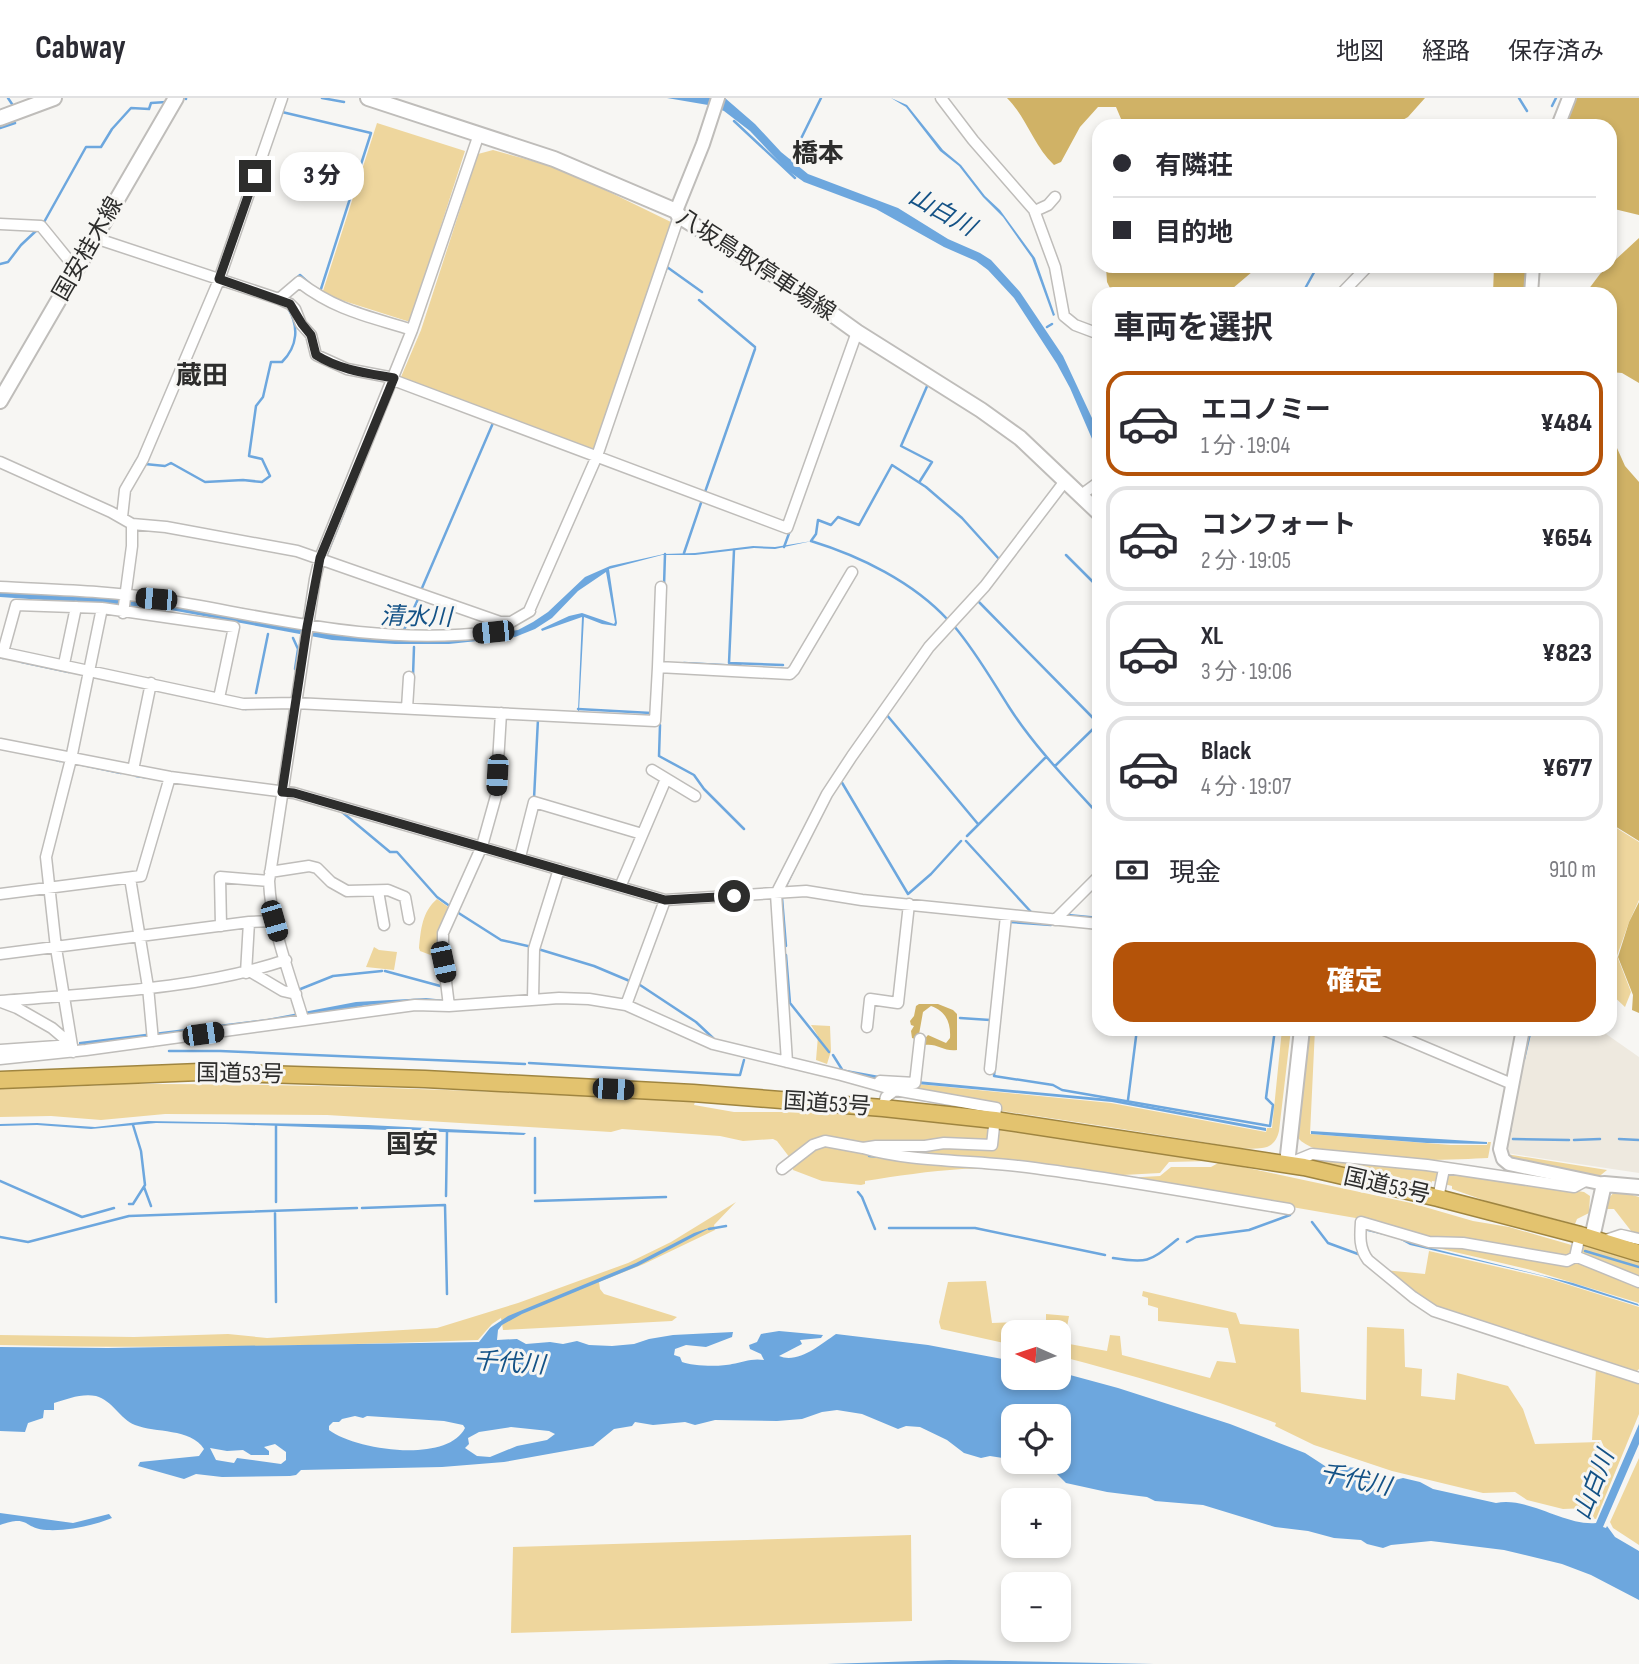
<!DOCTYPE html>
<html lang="ja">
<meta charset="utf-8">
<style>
:root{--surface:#fff;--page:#f7f7f7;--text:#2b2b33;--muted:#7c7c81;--line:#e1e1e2;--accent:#b45309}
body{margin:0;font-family:"Sofia Sans Condensed","Noto Sans JP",sans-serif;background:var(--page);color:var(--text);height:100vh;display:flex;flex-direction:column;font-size:26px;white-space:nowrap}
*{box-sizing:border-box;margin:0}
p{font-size:23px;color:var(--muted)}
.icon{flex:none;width:38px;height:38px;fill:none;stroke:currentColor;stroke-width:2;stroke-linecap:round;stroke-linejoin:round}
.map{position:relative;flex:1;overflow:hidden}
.side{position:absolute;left:1092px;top:189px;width:525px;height:749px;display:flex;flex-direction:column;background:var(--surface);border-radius:21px;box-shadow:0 4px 10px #0003}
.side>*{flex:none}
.guide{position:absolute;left:1092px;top:21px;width:525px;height:154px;border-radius:21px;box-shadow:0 4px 10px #0003;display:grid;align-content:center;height:154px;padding:0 21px;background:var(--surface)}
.needle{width:46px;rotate:273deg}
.tools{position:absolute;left:1001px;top:1222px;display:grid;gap:14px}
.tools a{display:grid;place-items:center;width:70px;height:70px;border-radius:14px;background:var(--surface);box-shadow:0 4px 10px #0003;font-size:35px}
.end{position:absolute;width:32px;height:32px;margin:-16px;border:9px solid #2d2d2c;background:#fff;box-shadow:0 0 0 4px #fff}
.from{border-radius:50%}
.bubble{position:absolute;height:49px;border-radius:21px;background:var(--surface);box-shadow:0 4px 10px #0003;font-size:23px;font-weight:800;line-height:49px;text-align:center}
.car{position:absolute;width:21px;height:42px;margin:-21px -10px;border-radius:9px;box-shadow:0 0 5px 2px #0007;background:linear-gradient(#222 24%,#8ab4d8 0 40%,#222 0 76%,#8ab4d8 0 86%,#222 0)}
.guide b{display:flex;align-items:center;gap:24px;height:66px;font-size:26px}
.guide b+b{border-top:2px solid var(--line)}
.guide i{width:18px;height:18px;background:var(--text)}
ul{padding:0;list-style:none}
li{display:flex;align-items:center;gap:21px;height:105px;margin:0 14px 10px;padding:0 7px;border:4px solid var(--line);border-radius:21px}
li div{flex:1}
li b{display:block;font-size:26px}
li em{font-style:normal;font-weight:800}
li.current{border-color:var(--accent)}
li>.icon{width:63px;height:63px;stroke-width:1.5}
h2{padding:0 21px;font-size:32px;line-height:84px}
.pay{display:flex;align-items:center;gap:18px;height:77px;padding:0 21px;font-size:26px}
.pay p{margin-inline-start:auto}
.action{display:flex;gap:14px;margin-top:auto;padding:14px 21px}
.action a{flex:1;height:80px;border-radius:21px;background:var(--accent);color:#fff;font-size:28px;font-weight:800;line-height:80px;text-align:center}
header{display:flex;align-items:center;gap:42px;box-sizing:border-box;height:98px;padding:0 35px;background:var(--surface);border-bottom:2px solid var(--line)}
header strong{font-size:33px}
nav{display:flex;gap:38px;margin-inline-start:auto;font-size:24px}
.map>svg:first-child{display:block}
.built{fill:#eee9df}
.green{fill:#eed69d}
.forest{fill:#d0b266}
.water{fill:#6da7de;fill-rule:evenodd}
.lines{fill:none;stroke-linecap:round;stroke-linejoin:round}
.stream{stroke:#6da7de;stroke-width:2.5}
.minor-casing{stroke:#bfbdba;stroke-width:13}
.tertiary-casing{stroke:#bfbdba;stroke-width:16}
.secondary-casing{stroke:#bfbdba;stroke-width:18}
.trunk-casing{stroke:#9f8540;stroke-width:19}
.minor{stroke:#fff;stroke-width:10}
.tertiary{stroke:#fff;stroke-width:12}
.secondary{stroke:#fff;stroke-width:14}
.trunk{stroke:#e3c36f;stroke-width:16}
.route{stroke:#2d2d2c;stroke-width:9}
.labels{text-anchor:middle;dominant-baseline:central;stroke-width:6;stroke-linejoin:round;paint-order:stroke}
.street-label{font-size:23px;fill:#2d2d2c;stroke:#f7f6f3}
.water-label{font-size:24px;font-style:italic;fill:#145286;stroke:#f7f6f3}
.quarter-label{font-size:26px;font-weight:bold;fill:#2d2d2c;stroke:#f7f6f3}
</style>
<header>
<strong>Cabway</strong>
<nav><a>地図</a><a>経路</a><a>保存済み</a></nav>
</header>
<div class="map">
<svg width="1639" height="1566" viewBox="0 0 1639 1566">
<rect width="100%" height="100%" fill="#f7f6f3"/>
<path class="built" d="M1529,931H1599L1639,959V1075L1506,1055L1505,1050L1518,977Z"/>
<path class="green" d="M377,25L465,53L410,224L322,196Z
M493,52L551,68L595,87L673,125L596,351L592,353L402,282L401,279L421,232L478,56Z
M1610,726L1639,744V802L1629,824L1617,858L1631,894L1625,909L1610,895Z
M437,801L451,811L441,861L420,853L419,850C421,831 422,814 437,801Z
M374,849L379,852L397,854L394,872L366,869Z
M811,927L830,928L831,953L827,966L816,962L818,938Z
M1282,931H1291L1279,1033C1277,1042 1272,1049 1262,1050C1244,1053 1221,1047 1203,1044C1136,1033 1069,1023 1002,1013V1007L932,997L885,986H917L1111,1005L1266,1034L1267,1030H1272Z
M1307,931H1315L1310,1036L1451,1047H1487L1488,1044H1491L1488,1060C1450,1062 1321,1068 1298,1040Z
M117,986C310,985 503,993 695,1004L694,1007L734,1014H797L801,1011L991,1029L990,1042L888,1047L855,1045L820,1038L790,1060L777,1043L773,1041L743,1043L720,1038L622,1031L611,1034L327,1017L165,1016L101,1022L51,1018L0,1019V990C39,988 78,990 117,986Z
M1000,1030L1210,1063L1169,1064L1160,1075L1105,1078L876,1053L968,1048L997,1051Z
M825,1046L1033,1072C1009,1074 986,1070 962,1071C930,1073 896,1078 865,1083V1086L861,1087L822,1083L793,1072V1064Z
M1506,1056L1607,1072L1596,1081L1511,1062Z
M1313,1059L1440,1073L1439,1084L1432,1083L1431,1086L1312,1064Z
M1220,1064L1411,1105L1473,1123L1509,1129L1575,1148L1571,1160L1443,1144L1373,1123L1124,1080L1160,1078L1171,1069H1211Z
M1446,1073L1584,1094L1590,1098L1589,1115L1577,1121L1575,1126L1489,1104L1452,1091V1088L1444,1086Z
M1616,1092L1639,1099V1139L1635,1138L1614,1111H1605L1608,1101Z
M736,1104L714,1127L715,1132L644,1166L599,1184L600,1191L604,1196L677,1219L672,1223L503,1232L501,1220L492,1226L478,1242C319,1248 159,1251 0,1247V1237L134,1239L228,1236L267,1240L437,1230L518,1205L628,1165L671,1144Z
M1412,1144L1576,1163L1639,1187V1205L1531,1172Z
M1584,1147L1639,1164V1180L1582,1157L1581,1152Z
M1429,1153L1550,1181L1639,1209V1271L1636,1274L1619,1271L1433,1209L1384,1172L1425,1176Z
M986,1183L992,1225L1046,1223V1216L1069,1218L1064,1245L1107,1253L1110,1237L1120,1238L1122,1257L1210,1280L1217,1263L1236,1265L1228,1230L1158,1223V1210L1148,1207V1200L1142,1198L1143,1193L1236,1215L1240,1226L1299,1231L1301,1294L1366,1302L1367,1229L1404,1231L1405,1269L1422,1271L1421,1298L1455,1302L1457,1275L1508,1288L1523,1311L1535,1346L1599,1344L1609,1366L1588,1410L1563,1411L1527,1402L1515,1394L1483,1395L1392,1373L1314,1347L1275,1328L1276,1325C1205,1298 1132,1277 1059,1258V1234H1013V1247L941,1231L939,1224L948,1184Z
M1596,1270L1639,1283V1316L1596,1421L1588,1419L1591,1411L1611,1366L1601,1342H1592Z
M1639,1360V1447L1613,1430L1610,1424Z
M911,1437L912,1523L511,1535L513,1449Z"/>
<path class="forest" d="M1007,0H1425L1408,19L1392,28H1124L1116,9H1098L1080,29L1061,64L1054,67C1033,47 1027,20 1007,0Z
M1573,0H1639V117L1610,110V28H1565Z
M1639,140V285L1622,275L1610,274V196H1585L1600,176Z
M1106,168H1259L1226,196H1113L1107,184Z
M1494,168L1525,169L1527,173L1526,196H1493Z
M1610,349L1617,350L1625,368L1639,384V743L1610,725Z
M1639,804V915L1632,912L1633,897L1618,859L1629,824Z
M919,906H938L953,912L957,916V952C944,954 937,945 925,947L922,944L928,937L946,945L950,940C951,925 946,913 931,908L923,914L918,942L912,940L911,933L914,928L911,927L910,923L914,918L916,908Z"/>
<path class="water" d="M667,0H725L755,26L781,54L808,76L898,110L948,141L980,155L991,162L1020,194L1063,258L1099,335V357L1070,290L1057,266L1014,200L988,172L976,163L944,149L876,111L804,84L787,72L750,33L724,13L708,7Z
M891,0L907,7L943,52L961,67L985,98L1000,112L1035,160L1055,217L1053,218L1032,160L1003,119L983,99L959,68L940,53L906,9Z
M812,443L775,451L754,450L695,457H662L609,471L617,525L616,528L602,526L584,519L579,613H578L582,519L542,533L541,531L569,518L582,515L614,526L615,524L606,474L578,493L552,520L535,531L515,539L449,546H395L332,542L160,510L0,499V492L142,501L301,531L481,538L518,532L533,524L548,514L585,479L610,468L664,456L695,455L753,448L775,449Z
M426,900L446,902L445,905L422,904L367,907L309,918L79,948V944L267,921L356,904Z
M831,969L896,981L1110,1001L1266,1030V1033L1112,1004L885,983Z
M148,1023L368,1027L526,1035L524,1037L225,1026L156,1025L91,1031L37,1027L0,1028V1026L37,1025L95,1029Z
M1311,1033L1487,1044V1046L1427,1045L1311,1036Z
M712,1129L638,1168L522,1216L502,1227L498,1232L497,1242L517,1241L526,1246L550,1244L563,1246L577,1243L589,1247L612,1248L634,1246L649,1241L673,1237L733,1234L732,1239L706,1249L686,1247L675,1251L674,1257L680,1259L682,1264C691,1268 721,1269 732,1266C743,1264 752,1260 764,1262L761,1256L750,1251L749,1247L757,1244L761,1236L779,1233L823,1237L821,1240L800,1242L802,1246L779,1258C798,1266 820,1247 836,1236L928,1247L1013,1263V1279H1059V1274L1118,1290L1230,1326L1305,1355L1325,1368L1361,1370L1376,1377L1395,1382L1403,1380L1420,1384L1433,1391L1496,1405C1527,1398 1565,1428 1596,1425L1639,1326V1346L1603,1429L1606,1430L1607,1428L1615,1439L1639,1453V1502L1591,1477L1562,1466L1504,1452L1431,1443L1391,1447L1383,1450L1367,1446L1361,1442L1334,1440L1308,1433L1275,1429L1203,1407L1155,1403L1147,1399L1107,1394L1066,1385L1056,1375L1036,1367L1015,1365L1009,1361L990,1358L981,1360L964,1355L947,1342L920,1329L906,1328L898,1331L862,1316L837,1312L822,1314L802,1321L777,1323L715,1322L695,1327L685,1324L653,1327L635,1324L632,1328L614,1331L593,1348L504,1364L442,1369L301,1372L296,1377L290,1378L222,1379L196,1376L184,1381L138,1368L140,1364L199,1358L204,1351C191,1330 155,1335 135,1327C120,1321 112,1302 96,1298C82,1295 67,1301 54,1305V1312H44L43,1320L28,1325L25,1334L0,1333V1249L108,1250L479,1244L490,1230L508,1218L636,1165L694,1135ZM355,1318L363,1320L367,1318L444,1323L463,1327L465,1330C447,1366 355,1352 329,1332V1328L333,1324H339L342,1321ZM1013,1318H1059V1363H1013ZM511,1329L549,1333L555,1336L547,1342L517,1348L490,1359L477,1358L465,1350L469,1346L468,1340L479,1334ZM275,1346L286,1354V1362L281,1366L237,1360L234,1365L216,1362L210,1350L227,1353L243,1352L251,1357H269V1353L264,1349Z
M1366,1130L1398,1138L1411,1145L1573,1185L1638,1206L1639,1208L1543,1178L1410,1147L1397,1140L1367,1133Z
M0,1415L73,1425L109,1416L112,1420C92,1428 68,1433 47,1432C23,1431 30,1416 0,1427Z
M949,1562L1154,1566H827Z"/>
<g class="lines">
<path class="stream" d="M8,0L12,6
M322,0L344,4
M1519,0L1527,13
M186,1V0
M1552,8L1556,0
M282,14L371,35L320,194
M734,23L795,80
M0,30L15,25
M790,63L821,0
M43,126L86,49H101L112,31L131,10L149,11L151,5L166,4
M0,166L8,164L21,147L38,131
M662,182L667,169L702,194
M292,184L300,177L310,186
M1302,196L1317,169
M699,202L755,249
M1047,229L1052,226
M145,366L165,368L171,365L205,384L243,382L262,384L270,378L262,361L249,358L256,308L263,299L271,264H282C298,248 299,228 288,210
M920,383L932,364L901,348L928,286L927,285
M121,391L136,363
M705,394L755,251
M784,449L791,430
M734,452L729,565L783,567
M684,455L702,402
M327,456L348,404
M1066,457L1099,490
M664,488L665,456
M422,490L493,325
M976,501L1096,623L1099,621
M948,522C913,484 860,458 811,443L816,436L818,422L831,427L838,419L859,427L892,367L926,389L962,420L999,461L982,485
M954,528C976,554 991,581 1009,609C1034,648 1067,682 1099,717
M403,534L419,499
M293,540L298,551L295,571
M0,559L3,560
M22,564L69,574
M684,565L741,568
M413,578L414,549
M256,595L268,536
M205,602L246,611
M578,611L651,615
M886,616L978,726
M1098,625L1099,624
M654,626L660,627L659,658L694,677L704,691L744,731
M50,660L60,663
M83,667L121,675
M1055,668L1093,631
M136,678L151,680
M841,683L908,796L931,776L961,743
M534,701L538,621
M342,714L390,754H397L437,799L451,809
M967,738L1046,659
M966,743L1032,815
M1096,773L1099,770
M785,790L794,771
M782,800L786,848
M457,814L501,842L532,849
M1068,817L1099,820
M1010,824L1051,827
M538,851L594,868L632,884
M786,857L790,905L829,954
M385,873L444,889
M1004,880L994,978L1053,987L1062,992L1270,1028L1273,1007L1266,1000L1275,931
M640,887L696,924L713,940
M298,892L333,878L382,873
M960,920L990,922
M169,953H220L525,966
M833,957L843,973
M1524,961L1531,931
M529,965L737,977H740L744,962
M1128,1002L1137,931
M1510,1034L1511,1024
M535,1040V1095
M1513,1041L1569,1042
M1619,1041L1639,1042
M1574,1042L1600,1041
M869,1058L883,1059
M0,1083L82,1119L114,1110
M144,1089L151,1108
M858,1094L862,1099L875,1131
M446,1098L447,1034
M535,1103L666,1099
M276,1104V1028
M129,1106H133L145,1087L141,1053L133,1027
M362,1110L445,1107L447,1196
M275,1115L276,1204
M1312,1124L1328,1145L1358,1156
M889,1130H975L1105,1157
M709,1131L726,1128
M0,1139L28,1144L129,1118L357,1110
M1187,1144L1196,1139L1249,1132L1290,1117
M1585,1153L1639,1169
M1113,1160C1149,1166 1150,1163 1178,1141"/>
<defs>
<path id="minor" d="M941,0L973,42L1034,112L1055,169L1064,218L1075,227L1099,236
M1035,113L1048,107L1055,99
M0,126L41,128L76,171
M95,140L279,201L299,184C337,213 368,218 412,232
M1341,196L1368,168
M279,201L290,206L295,211L301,226L311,237L316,257L347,271L394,280
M393,282L787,430L857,234
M0,364L111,414L132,426V448L123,515
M1081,397L1099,384
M122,419L125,392L143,361L219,182L282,0
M132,426L166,429L297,453L500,524H511L530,513
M0,489C53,492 108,493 160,501C275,520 374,548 493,534
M529,513L597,358L679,118
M0,554L243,606L295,605L655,623L658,569L790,576L794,572L852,474
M3,554L16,507L102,510L234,529L219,600
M64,566L76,509
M658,569L661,489
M407,610L409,579
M0,646L170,679L294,695L665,802L806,793L862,802L1099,826
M133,672L151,585
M652,672L695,698
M520,759L534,704L642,736
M270,774L309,768L317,770L331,784L347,793L388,792L405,799L409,821
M130,780L148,889L153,943
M620,789L666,681
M378,793L384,827
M0,796L141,778L170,679
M1055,822L1099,778
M221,828L220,779L269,783
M0,856L249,824L274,823
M251,874L283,893L296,896
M246,875L249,824
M533,901L534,851L559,771
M0,903C93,895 197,892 286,862
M1,904L17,910L52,930L72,947
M626,907L665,802
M449,908L443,859V835L482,748L496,698L501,615
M303,921C290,877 271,830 269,783L315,481L320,460L412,232L479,36
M867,929L870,901L898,905L909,806
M1382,931L1512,986
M0,952L72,947
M73,954L56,850L46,759L71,661L102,510
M0,961L86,952L415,907L449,908L559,900L589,901L626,907L713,946L841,977L895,992L886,999L883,1010
M787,964L776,796L827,696L852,658L929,549L985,488L1065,383
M990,971L1006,818
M880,983L915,985L920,941
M863,1050C910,1064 969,1062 1018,1068C1109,1079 1199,1096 1289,1111
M1290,1065L1312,1056L1427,1067L1574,1089L1585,1083
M782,1071L813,1047L825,1043L863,1050L876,1048H925L944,1045L992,1047L996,1010L895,992
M1438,1100L1444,1071
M1580,1137L1575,1159L1567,1163L1463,1145L1429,1144L1361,1124C1360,1138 1359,1150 1368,1162L1413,1199L1434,1213L1639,1280
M1603,1143L1621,1137L1639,1141
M1575,1158L1639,1184"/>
<path id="tertiary" d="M1558,28L1569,0
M676,113L703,46L718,0
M1531,196L1533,168
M1523,931L1500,1051L1503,1061L1509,1066L1604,1086"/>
<path id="secondary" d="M368,0L554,61L676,113L679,118L800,193L857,234L981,312L1020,340L1099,415
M0,20L54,0
M0,303L176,0
M1287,1066L1302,931
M1592,1140L1604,1086L1639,1089"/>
<path id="trunk" d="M0,982L200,974L425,981L693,995L883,1010L995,1022L1304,1069L1438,1100L1580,1137L1639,1155"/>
</defs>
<use href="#minor" class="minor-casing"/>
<use href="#tertiary" class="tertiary-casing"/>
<use href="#secondary" class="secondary-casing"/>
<use href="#trunk" class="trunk-casing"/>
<use href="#minor" class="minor"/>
<use href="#tertiary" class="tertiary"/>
<use href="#secondary" class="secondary"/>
<use href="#trunk" class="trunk"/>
</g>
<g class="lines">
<path class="route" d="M255,78L219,181L290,206L302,226L311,237L316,257C340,272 366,275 394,280L320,460L307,529L282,694L294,695L665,802L734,798"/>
</g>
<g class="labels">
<g class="street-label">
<text transform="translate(88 151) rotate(-60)">国安桂木線</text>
<text transform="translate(756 167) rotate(33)">八坂鳥取停車場線</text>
<text transform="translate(240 976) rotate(1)">国道53号</text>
<text transform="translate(827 1006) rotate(4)">国道53号</text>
<text transform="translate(1387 1088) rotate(13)">国道53号</text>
</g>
<g class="water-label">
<text transform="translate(942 114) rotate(29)">山白川</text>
<text transform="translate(416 519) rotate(1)">清水川</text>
<text transform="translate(509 1265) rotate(4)">千代川</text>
<text transform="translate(1355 1382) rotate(12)">千代川</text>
<text transform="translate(1594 1387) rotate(-69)">山白川</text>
</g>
<g class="quarter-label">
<text x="818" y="56">橋本</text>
<text x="202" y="278">蔵田</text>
<text x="412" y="1047">国安</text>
</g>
</g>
</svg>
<div class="tools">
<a><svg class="needle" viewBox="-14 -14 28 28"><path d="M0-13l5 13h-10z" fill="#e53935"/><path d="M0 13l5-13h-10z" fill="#7c7c81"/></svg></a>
<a><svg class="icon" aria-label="locate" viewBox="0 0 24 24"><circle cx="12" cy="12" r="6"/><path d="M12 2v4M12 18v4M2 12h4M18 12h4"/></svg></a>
<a>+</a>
<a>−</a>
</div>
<i class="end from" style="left:734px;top:798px"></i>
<i class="end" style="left:255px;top:78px"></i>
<div class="bubble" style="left:280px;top:54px;width:84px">3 分</div>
<i class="car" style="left:156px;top:501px;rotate:275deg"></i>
<i class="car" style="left:493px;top:534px;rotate:264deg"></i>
<i class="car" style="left:497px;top:677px;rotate:183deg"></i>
<i class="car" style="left:274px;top:823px;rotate:164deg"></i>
<i class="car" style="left:443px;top:864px;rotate:168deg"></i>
<i class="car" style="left:203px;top:936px;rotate:82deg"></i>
<i class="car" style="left:613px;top:991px;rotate:93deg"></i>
<div class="guide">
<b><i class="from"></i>有隣荘</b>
<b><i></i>目的地</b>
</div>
<section class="side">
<h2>車両を選択</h2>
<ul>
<li class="current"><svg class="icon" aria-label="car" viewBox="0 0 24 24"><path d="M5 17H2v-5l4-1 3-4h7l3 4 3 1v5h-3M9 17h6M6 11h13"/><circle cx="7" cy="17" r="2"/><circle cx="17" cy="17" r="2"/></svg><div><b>エコノミー</b><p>1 分 · 19:04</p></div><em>¥484</em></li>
<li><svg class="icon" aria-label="car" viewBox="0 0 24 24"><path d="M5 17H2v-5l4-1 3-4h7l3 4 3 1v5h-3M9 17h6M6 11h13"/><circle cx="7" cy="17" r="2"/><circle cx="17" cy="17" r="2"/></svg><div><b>コンフォート</b><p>2 分 · 19:05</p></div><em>¥654</em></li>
<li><svg class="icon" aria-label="car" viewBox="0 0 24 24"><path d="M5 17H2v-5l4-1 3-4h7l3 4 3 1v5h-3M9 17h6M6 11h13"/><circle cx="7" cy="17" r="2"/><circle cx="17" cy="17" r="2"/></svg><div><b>XL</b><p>3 分 · 19:06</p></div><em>¥823</em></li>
<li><svg class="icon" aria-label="car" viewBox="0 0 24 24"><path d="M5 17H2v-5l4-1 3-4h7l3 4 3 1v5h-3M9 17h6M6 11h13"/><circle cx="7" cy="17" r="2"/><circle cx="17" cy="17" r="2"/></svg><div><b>Black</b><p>4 分 · 19:07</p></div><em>¥677</em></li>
</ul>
<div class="pay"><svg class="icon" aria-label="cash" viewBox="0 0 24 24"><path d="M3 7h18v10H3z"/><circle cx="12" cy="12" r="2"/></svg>現金<p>910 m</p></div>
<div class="action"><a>確定</a></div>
</section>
</div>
